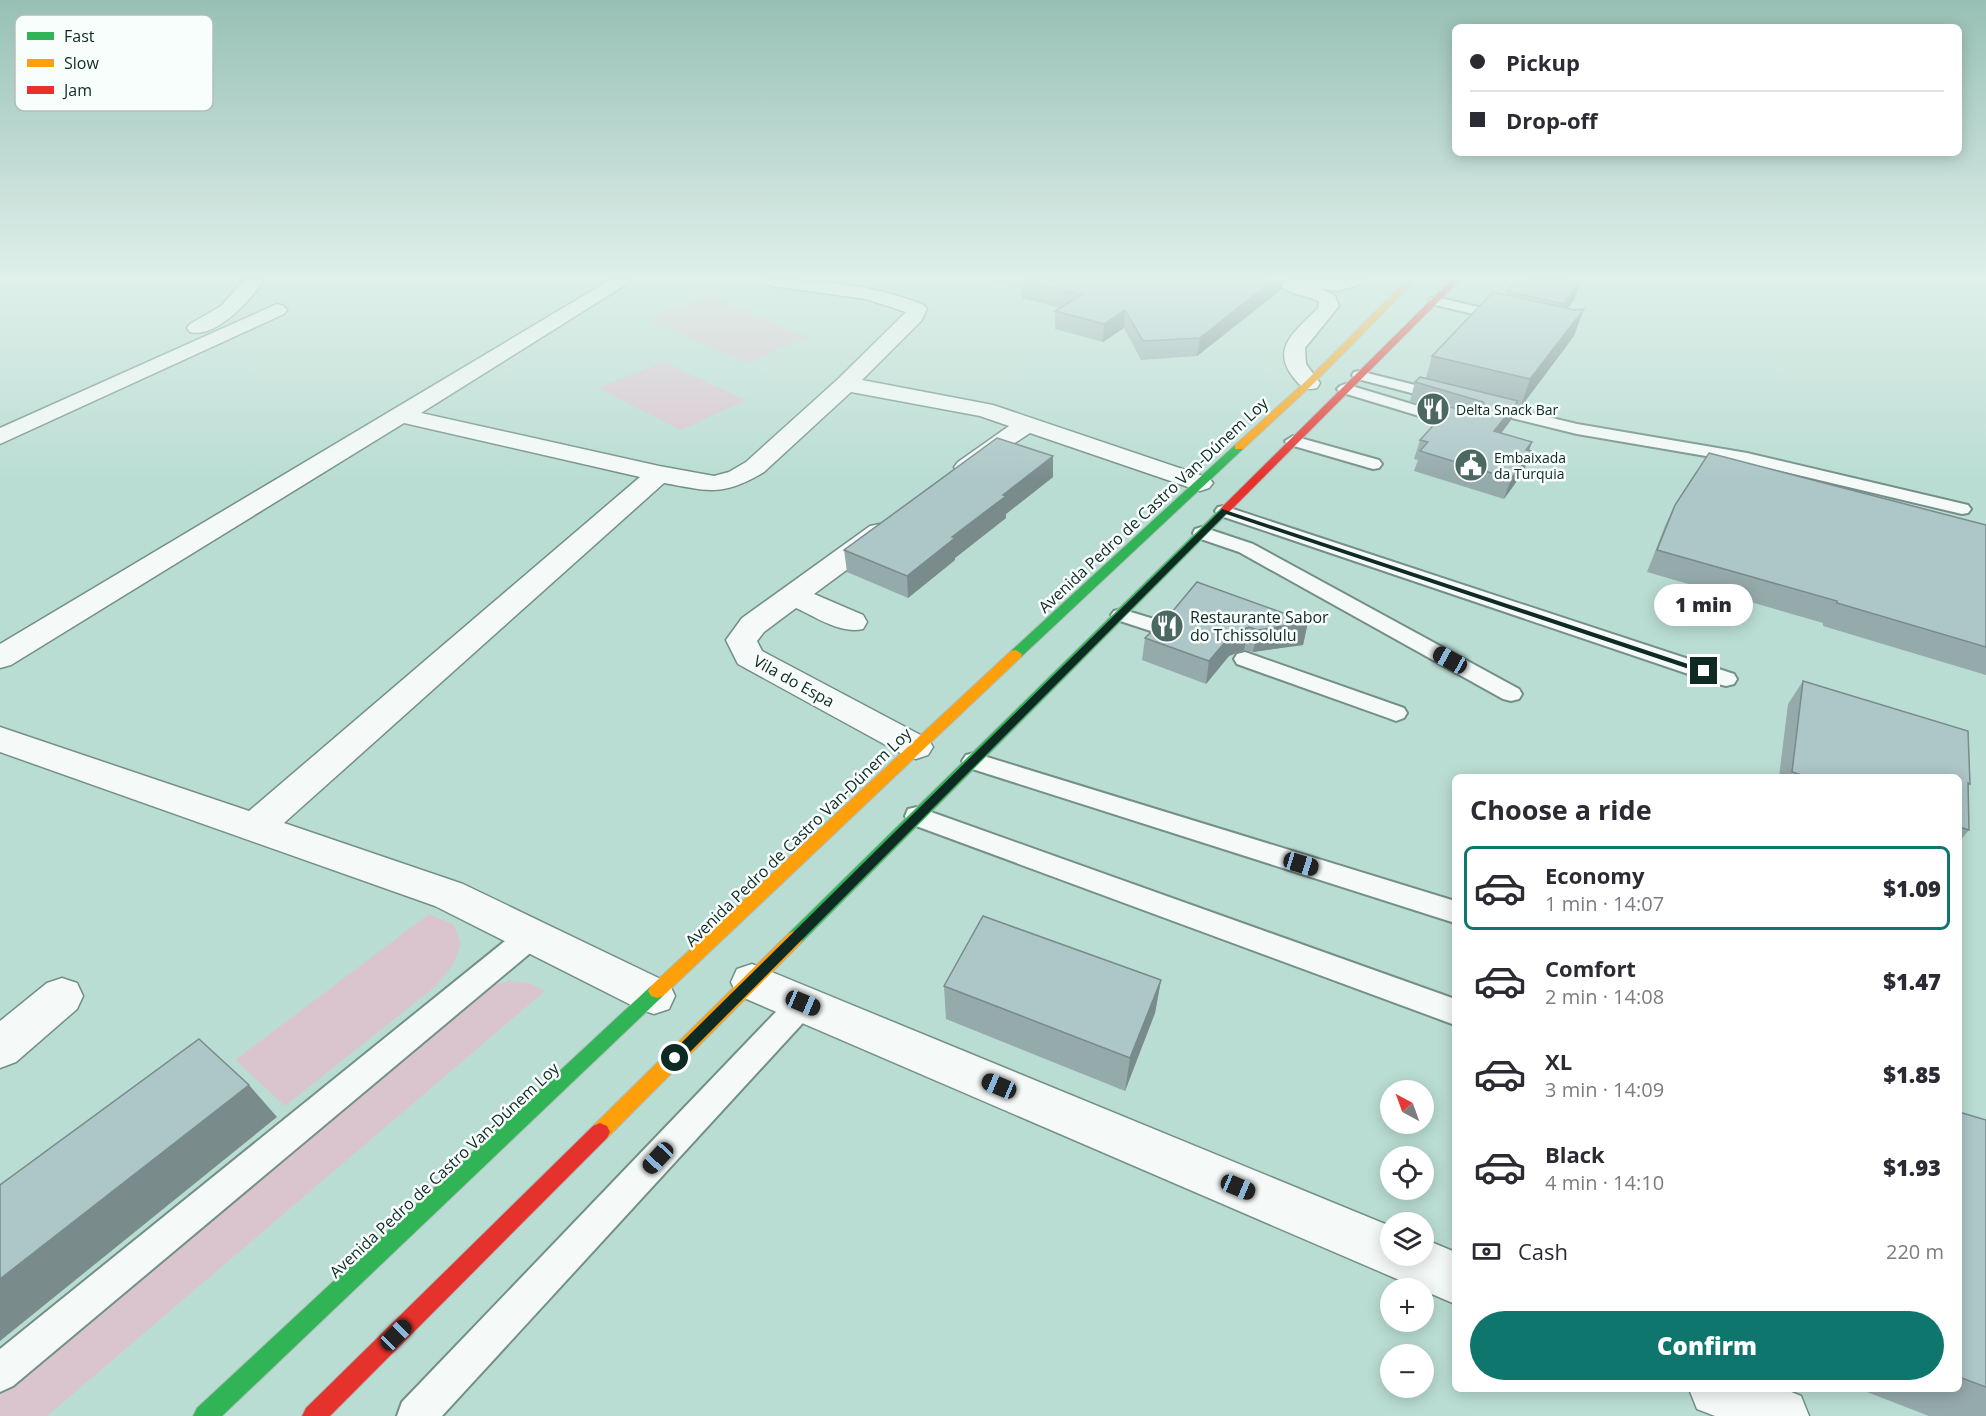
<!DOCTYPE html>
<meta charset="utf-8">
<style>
:root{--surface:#fff;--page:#f7f7f7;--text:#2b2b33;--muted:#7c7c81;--line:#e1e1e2;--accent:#0f766e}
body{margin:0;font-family:"Open Sans",sans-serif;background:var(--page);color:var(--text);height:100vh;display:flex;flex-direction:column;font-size:22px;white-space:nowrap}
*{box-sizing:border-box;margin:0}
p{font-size:20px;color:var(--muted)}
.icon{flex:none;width:33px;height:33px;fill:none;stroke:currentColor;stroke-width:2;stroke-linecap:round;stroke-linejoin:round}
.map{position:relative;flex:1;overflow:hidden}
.sheet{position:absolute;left:1452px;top:774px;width:510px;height:618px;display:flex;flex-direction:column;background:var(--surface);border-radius:9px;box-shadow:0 3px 15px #0003}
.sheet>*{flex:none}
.hud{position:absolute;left:1452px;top:24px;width:510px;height:132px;border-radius:9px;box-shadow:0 3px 15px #0003;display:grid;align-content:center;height:132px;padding:0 18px;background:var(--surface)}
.needle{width:39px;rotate:319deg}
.buttons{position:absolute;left:1380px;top:1080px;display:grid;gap:12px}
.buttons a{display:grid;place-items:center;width:54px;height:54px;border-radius:50%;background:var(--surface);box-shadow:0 3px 15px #0003;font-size:30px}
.end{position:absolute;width:27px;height:27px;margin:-14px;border:8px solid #0f2923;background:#fff;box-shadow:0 0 0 3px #fff}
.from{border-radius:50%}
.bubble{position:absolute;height:42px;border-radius:21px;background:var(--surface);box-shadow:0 3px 15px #0003;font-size:20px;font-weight:800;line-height:42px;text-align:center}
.car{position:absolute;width:18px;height:36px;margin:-18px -9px;border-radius:8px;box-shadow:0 0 4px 2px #0007;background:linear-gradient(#222 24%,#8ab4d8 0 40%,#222 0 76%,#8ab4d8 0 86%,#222 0)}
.hud b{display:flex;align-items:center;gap:21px;height:57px;font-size:22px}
.hud b+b{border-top:2px solid var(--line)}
.hud i{width:15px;height:15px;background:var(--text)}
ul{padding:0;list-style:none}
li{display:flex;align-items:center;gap:18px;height:84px;margin:0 12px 9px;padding:0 6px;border:3px solid transparent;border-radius:9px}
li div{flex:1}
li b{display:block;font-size:22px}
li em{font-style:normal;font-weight:800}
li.current{border-color:var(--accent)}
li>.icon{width:54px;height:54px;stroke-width:1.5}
h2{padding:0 18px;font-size:27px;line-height:72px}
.pay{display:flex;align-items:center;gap:15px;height:66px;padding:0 18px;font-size:22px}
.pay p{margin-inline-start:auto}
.cta{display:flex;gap:12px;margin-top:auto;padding:12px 18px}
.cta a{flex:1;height:69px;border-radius:36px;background:var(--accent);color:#fff;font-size:24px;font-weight:800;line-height:69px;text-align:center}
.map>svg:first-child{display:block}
.green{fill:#dac5ce}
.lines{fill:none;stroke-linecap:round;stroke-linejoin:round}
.lane-casing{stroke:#748f88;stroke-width:4}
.street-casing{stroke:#748f88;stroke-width:3}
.fast-casing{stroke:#aabcb7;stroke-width:2}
.slow-casing{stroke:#aabcb7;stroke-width:2}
.jam-casing{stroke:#aabcb7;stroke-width:2}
.lane{fill:#f5faf8;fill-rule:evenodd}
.street{fill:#f5faf8;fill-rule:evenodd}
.fast{fill:#30b455;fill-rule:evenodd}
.slow{fill:#ff9f0a;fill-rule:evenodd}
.jam{fill:#e5322d;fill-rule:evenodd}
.wall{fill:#95aaab}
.shaded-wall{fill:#798b8b}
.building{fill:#adc6c7;stroke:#798b8b;stroke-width:1.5}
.route{fill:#0f2923}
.labels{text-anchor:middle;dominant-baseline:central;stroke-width:5;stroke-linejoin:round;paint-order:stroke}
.far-poi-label{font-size:14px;fill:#0f2923;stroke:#f8fefc;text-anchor:start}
.street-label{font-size:16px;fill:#0f2923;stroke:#f8fefc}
.poi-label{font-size:16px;fill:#0f2923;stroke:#f8fefc;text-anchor:start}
.key{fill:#f8fefc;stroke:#b2bebb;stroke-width:1.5}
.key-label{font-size:16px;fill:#0f2923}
</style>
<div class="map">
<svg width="1986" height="1416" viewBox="0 0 1986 1416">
<rect width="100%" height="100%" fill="#baddd3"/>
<path class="green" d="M709,296L808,337L746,363L647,319Z
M663,362L746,400L681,430L598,388Z
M429,914L454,925L461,944L454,964L435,987L285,1106L235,1060Z
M508,981L529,983L545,991L47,1416H0V1383L483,989Z"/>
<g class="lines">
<defs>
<path id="lane" d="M1436,297L1508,314L1510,317L1503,321L1431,304L1429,301L1431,298Z
M1359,371L1447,393L1450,396L1442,401L1354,378L1352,375L1354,372Z
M1345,384L1475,423L1477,426L1469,431L1340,392L1337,389L1340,386Z
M1485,402L1577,424L1747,453L1968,505L1971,509L1968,513L1962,514L1747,463L1577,434L1479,410L1477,407L1479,404Z
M1293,436L1379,460L1382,464L1379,468L1373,469L1287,444L1285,441Z
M1224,506L1734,674L1737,679L1734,684L1726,686L1718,684L1218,515L1215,511L1218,507Z
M1202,527L1253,544L1519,689L1522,694L1519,699L1511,701L1503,699L1239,552L1195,537L1193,533L1195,529Z
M1121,609L1167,623L1170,628L1167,633L1160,634L1114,619L1111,615L1114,611Z
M1245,652L1404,708L1407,713L1404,718L1396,721L1388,718L1237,664L1234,659L1237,654Z
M974,753L1455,901V923L966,767L962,761L966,755Z
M917,807L1455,999V1025L908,823L905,816L908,809Z
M531,925L541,928L545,936L541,944L13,1386L0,1392V1349L521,928Z
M803,990L813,994L818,1003L813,1012L442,1416H397L402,1402L793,994Z"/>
<path id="street" d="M244,280H264C251,300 215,339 190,332L187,328L190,324L221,306Z
M610,280H633L421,413L659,466L714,476L729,472L746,462L838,379L906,312L866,299L773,286L766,284L764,280C819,280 872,284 924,305L927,309L921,321L862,380L993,405L1209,478L1213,483L1209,488L1200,491L1191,488L1030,433L1004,450L976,472L967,475L958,472L954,467L958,462L1009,426L980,416L851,392L764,472C722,497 709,491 664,483L284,823L463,884L669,983L675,996L669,1009L654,1014L639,1009L435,906L0,752V727L249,811L640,477L404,423L11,665L0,668V644Z
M1292,280H1364L1362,284L1337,291L1320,288L1335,296L1339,306L1305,348L1306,364L1320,383L1317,388C1305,391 1301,387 1294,378C1269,348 1297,330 1318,308L1319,302C1308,294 1290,296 1282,286L1285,282Z
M277,304L284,306L287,310L284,314L0,444V428Z
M880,524L890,526L894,532L890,538L814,594L863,615L867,622L863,629C840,634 816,617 796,608L764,632L757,641L762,651L928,739L933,747L928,755L916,759L904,755L738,664L726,640L742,618L870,526Z
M752,964L1390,1226V1256H1424V1239L1455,1252V1304L737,995L731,982L737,969Z
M62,978L77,983L83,996L77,1009L16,1062L0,1068V1021L47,983Z
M1689,1389H1784L1801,1396L1809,1416H1715L1697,1409Z"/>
<path id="fast" d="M1239,444L1244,447L1243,449L1021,657H1011L1010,654L1011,651L1235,445Z
M1225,507L1230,510L1229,512L801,943L795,945L789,943L787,938L789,933L1221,508Z
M657,984L663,986L666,991L663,996L222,1416H193L197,1408L651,986Z"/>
<path id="slow" d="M1407,280H1416L1312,385L1243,449H1235V445L1306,381Z
M1016,650L1022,654L1021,657L663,996L657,998L651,996L648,991L651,986L1011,651Z
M795,931L801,933L803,938L801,943L607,1138L600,1141L593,1138L590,1132L593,1126L789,933Z"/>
<path id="jam" d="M1451,280H1460L1229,512H1221V508Z
M600,1123L607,1126L610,1132L607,1138L330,1416H302L306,1408L593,1126Z"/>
</defs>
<use href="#lane" class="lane-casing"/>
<use href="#street" class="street-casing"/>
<use href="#fast" class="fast-casing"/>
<use href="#slow" class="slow-casing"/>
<use href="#jam" class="jam-casing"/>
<use href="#lane" class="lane"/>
<use href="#street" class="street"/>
<use href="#fast" class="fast"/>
<use href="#slow" class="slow"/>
<use href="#jam" class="jam"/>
</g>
<path class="wall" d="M990,280H1284L1283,281L1282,289L1197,356L1141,360L1124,328L1103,342L1055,329V311L1061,308L1022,298V289Z
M1580,282L1574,300L1568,308L1574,336L1520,408L1516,407L1511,420L1501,433L1532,442L1529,450L1524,471L1504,499L1414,471L1418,460L1414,459L1420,440L1445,412L1410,401L1415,382L1426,378L1432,356L1506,295L1507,291Z
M1053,477L1006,514V518L955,558V560L908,598L847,572L844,550Z
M1675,505L1986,525V675L1823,626V623L1647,572L1665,526Z
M1172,612L1308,622L1303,645L1253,652L1244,650L1229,656L1206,684L1142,660L1145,638Z
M1803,681L1968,731L1970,784L1968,787L1969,830L1959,842V777H1779L1788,704Z
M1161,980L1155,1013L1125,1091L946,1019L944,986Z
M1959,1112L1986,1120V1416H1929L1859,1389H1959Z"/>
<path class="shaded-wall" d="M1273,280H1284L1283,281L1282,289L1197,356L1200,338Z
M1580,282L1574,300L1557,322L1563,304Z
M1584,309L1574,336L1520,408L1530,379Z
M1125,310L1124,328L1103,342L1104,324Z
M1518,401L1511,420L1488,451L1494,431Z
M1532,442L1526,459L1531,451L1524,471L1504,499L1511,479L1526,450Z
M1053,456V477L1006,514V518L955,558V560L908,598L907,576L1003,495Z
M1308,622L1303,645L1253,652L1258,630Z
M1249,627L1244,650L1229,656L1206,684L1209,661L1233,633Z
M1161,980L1155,1013L1125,1091L1130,1058Z
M249,1085L277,1117L0,1341V1279Z"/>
<path class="building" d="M1023,280H1273L1200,338L1143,341L1125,310L1104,324L1055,311L1081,295Z
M1517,280H1572L1580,282L1563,304L1507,291Z
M1493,292L1575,310L1584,309L1530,379L1432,356Z
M1420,377L1518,401L1494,431L1532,442L1526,450L1531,451L1511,479L1420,451L1428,442L1420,440L1450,407L1475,414L1486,407L1483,402L1415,382Z
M997,438L1053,456L1003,495L1006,496L952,537L955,538L907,576L844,550Z
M1709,453L1986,525V647L1837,603V601L1657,550L1675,505Z
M1197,582L1308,622L1258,630L1249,627L1233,633L1209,661L1145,638L1172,612Z
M1803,681L1968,731L1970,784L1968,783L1969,830L1959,827V777H1808L1792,772Z
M983,916L1161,980L1130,1058L944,986Z
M199,1039L249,1085L0,1279V1185Z
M1959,1112L1986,1120V1387L1959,1377Z"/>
<linearGradient id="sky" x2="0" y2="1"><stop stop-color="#97c0b5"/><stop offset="0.58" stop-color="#e0f0eb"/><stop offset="1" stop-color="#e0f0eb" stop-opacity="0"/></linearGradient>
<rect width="1986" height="479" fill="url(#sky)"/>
<path class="route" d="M1222,509L1709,671L1701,673L1226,514L680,1062H670L668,1058L670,1054Z"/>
<defs>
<symbol id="restaurant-disc" viewBox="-11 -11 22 22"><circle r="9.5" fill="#4b6861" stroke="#f8fefc"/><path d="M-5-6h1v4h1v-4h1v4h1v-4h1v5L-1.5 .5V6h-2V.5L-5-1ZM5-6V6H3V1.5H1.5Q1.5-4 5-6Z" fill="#fff"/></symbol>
<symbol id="civic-disc" viewBox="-11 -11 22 22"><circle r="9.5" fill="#4b6861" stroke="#f8fefc"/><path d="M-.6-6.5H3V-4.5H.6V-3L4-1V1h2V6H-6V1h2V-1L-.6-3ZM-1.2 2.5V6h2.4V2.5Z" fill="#fff"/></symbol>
</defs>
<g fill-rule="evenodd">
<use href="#restaurant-disc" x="1414" y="390" width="38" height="38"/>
<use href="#civic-disc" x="1452" y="446" width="38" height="38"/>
<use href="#restaurant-disc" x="1148" y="607" width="38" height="38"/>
</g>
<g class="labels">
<g class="far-poi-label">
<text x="1456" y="409">Delta Snack Bar</text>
<text x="1494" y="457">Embaixada<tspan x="1494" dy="16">da Turquia</tspan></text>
</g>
<g class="street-label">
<text transform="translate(1153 505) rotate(-43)">Avenida Pedro de Castro Van-Dúnem Loy</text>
<text transform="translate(794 681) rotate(29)">Vila do Espa</text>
<text transform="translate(798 837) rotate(-44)">Avenida Pedro de Castro Van-Dúnem Loy</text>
<text transform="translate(444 1170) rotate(-43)">Avenida Pedro de Castro Van-Dúnem Loy</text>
</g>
<g class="poi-label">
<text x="1190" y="617">Restaurante Sabor<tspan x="1190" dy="18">do Tchissolulu</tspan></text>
</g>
</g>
<rect x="15" y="15" width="198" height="96" rx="9" class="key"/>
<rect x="27" y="32" width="27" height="8" fill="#30b455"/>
<rect x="27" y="59" width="27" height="8" fill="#ff9f0a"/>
<rect x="27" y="86" width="27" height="8" fill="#e5322d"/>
<g class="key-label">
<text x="64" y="42">Fast</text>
<text x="64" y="69">Slow</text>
<text x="64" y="96">Jam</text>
</g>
</svg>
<div class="buttons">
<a><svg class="needle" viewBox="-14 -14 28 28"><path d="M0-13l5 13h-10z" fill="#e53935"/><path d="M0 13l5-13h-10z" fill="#7c7c81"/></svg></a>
<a><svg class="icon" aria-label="locate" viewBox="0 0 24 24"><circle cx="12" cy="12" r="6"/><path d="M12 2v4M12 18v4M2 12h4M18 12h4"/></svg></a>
<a><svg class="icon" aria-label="layers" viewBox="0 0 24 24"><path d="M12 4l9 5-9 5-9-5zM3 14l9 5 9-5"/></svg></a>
<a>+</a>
<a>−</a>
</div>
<i class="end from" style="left:675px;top:1058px"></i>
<i class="end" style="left:1704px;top:671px"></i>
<div class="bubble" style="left:1654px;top:584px;width:99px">1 min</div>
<i class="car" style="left:1450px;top:660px;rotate:299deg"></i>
<i class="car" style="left:1301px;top:864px;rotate:107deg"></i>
<i class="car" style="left:803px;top:1003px;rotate:113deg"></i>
<i class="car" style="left:999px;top:1086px;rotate:293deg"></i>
<i class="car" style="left:658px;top:1158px;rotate:223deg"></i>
<i class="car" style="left:1238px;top:1187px;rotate:113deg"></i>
<i class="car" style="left:396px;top:1335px;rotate:45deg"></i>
<div class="hud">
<b><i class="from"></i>Pickup</b>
<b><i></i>Drop-off</b>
</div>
<section class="sheet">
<h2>Choose a ride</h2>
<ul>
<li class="current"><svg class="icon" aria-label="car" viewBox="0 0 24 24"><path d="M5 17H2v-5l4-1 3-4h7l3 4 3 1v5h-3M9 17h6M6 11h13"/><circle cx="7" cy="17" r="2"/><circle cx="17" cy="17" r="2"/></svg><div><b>Economy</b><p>1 min · 14:07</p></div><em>$1.09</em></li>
<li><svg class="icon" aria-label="car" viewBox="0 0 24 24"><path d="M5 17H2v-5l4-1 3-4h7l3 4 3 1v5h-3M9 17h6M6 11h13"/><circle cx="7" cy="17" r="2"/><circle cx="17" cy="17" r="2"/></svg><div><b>Comfort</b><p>2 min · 14:08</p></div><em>$1.47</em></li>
<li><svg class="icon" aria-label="car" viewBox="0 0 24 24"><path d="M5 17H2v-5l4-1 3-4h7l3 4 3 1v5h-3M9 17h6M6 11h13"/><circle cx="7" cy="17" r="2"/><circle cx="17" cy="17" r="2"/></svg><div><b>XL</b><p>3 min · 14:09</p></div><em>$1.85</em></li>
<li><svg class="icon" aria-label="car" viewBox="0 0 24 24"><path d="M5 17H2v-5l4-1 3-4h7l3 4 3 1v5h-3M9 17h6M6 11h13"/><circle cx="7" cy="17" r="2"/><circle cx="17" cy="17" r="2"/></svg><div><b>Black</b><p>4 min · 14:10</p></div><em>$1.93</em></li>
</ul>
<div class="pay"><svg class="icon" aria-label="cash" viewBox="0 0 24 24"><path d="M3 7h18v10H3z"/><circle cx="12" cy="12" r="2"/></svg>Cash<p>220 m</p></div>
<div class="cta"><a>Confirm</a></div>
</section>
</div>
